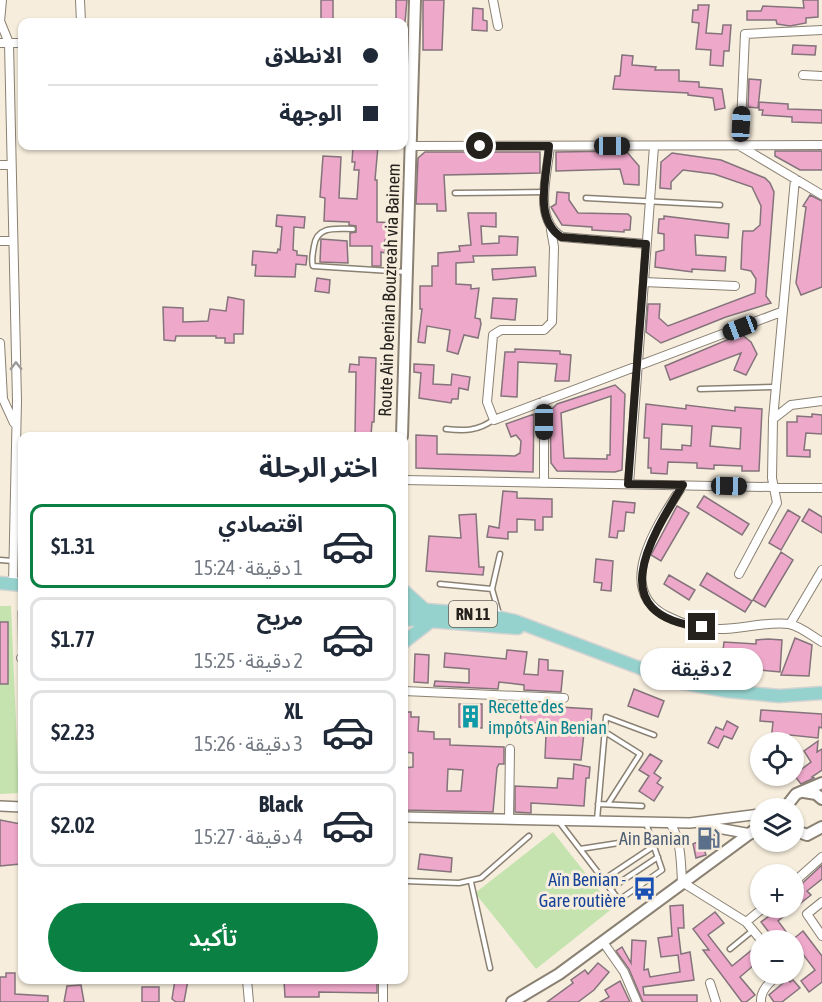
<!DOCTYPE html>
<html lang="ar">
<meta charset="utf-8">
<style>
:root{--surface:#fff;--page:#f6f6f7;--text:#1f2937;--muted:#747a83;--line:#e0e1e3;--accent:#0b8043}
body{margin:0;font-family:"Asap Condensed","Noto Sans Arabic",sans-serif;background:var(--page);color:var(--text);direction:rtl;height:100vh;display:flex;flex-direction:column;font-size:22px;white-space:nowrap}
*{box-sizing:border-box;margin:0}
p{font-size:20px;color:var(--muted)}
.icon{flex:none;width:33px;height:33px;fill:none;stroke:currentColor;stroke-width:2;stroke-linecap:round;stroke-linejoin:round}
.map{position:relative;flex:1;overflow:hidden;direction:ltr}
.details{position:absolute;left:18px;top:432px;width:390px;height:552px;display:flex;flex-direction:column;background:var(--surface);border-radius:12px;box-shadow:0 2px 4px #0004;direction:rtl}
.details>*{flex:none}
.top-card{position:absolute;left:18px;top:18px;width:390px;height:132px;border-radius:12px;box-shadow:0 2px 4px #0004;direction:rtl;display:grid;align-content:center;height:132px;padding:0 30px;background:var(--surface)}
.buttons{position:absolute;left:750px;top:732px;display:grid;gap:12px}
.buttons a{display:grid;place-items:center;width:54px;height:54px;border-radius:50%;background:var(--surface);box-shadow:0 2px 4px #0004;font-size:30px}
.end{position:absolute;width:27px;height:27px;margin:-14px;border:8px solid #25211c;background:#fff;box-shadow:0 0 0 3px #fff}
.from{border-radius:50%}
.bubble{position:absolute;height:42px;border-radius:21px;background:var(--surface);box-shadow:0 2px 4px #0004;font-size:20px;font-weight:600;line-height:42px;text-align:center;direction:rtl}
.car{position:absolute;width:18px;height:36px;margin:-18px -9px;border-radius:8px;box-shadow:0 0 4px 2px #0007;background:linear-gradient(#222 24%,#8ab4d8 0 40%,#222 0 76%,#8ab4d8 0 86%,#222 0)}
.top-card b{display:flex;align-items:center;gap:21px;height:57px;font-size:22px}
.top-card b+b{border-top:2px solid var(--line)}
.top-card i{width:15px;height:15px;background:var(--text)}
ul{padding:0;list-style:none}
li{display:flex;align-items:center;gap:18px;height:84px;margin:0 12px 9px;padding:0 18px;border:3px solid var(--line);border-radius:12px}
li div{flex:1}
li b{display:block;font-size:22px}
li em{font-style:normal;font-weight:600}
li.active{border-color:var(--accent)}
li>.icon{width:54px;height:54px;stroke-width:1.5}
h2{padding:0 30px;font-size:27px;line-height:72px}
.primary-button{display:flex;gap:12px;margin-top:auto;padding:12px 30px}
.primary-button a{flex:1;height:69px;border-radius:36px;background:var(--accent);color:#fff;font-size:24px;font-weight:600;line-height:69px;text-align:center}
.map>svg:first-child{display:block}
.green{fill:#c5e3af}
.building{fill:#eda8ca;stroke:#84737b;stroke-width:1.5;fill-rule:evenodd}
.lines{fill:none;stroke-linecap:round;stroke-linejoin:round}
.service-casing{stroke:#8a8173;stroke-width:7}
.minor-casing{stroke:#8a8173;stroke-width:10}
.tertiary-casing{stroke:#8a8173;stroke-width:12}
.secondary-casing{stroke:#8a8173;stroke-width:14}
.primary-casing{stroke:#d3d3d2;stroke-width:15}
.service{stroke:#fff;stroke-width:4}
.minor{stroke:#fff;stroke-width:8}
.tertiary{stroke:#fff;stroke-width:9}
.secondary{stroke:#fff;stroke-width:10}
.primary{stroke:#96d2cd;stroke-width:12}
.oneway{stroke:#9d9b99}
.route{stroke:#25211c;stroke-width:8}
.labels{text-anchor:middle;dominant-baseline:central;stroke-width:6;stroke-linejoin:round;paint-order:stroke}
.shield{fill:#f6eddc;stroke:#645e56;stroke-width:1.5}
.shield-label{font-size:16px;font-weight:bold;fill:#25211c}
.street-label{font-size:18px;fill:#25211c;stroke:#f6eddc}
.culture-label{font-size:18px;fill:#0d838f;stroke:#f6eddc;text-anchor:start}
.service-label{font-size:18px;fill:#4e5e75;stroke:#f6eddc;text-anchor:end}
.transit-label{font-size:18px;fill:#164399;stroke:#f6eddc;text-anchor:end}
</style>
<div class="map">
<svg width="822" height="1002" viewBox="0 0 822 1002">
<rect width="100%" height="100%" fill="#f6eddc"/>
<path class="green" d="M0,606H11L19,793L0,794Z
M553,832L613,908L536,969L475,893Z"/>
<path class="building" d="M321,0H333V22H321Z
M396,0H407L405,22H396Z
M423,0H444L442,50H423Z
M803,0H818V17L806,18V23L790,26L777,24L776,20H747V11H761L763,6L804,8Z
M698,5H709L706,33L722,34L723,25H731L729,51H724L723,66L710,65L711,50L696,49L699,23L692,22L693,10H698Z
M473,8L483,9V20L487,21V31L472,30Z
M793,45L816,46L815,55L792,54Z
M622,55L633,56L632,65L656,67L655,70H679V81L699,82V87L722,89L725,108L715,110L713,98L688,95V93L613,89L615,76H620Z
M749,79L761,80L758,108L748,107Z
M759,102L788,104V109L822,110V123L792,122V117L762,115L763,110H759Z
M353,146H378L375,180H377V222L398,223L397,236L392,235V240H385V253L381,252V266H372V246H350V233L356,232V226L349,225V222L324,221L325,198L320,197L323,156L341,157L339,198L357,199L359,170H354L355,162H352Z
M626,151L639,166V185L624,184L620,169L556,171V152Z
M775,151H822V170H800L775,156Z
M425,152H540V173L444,175L446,211H437V204H416L418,158Z
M672,153L721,160L765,178L770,183L774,192L766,296L771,303L726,317L661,343L646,332L648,304H660L659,318L668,326L755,293L756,279L751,271L741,269L742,243L743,231H753L760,225L761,206L752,187L714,174L683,170L671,182V189L660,188L661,162Z
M557,192L569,193V200L578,213L628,214L631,217L630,230H624V232L592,230V227L562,225L551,207L556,204Z
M810,195L822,201V287L801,295L796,283L806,207L803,206Z
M468,213H496V227L481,226L482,244L499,243V236L518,237L517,255L473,256L474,262L456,263V284L471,285V289L479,288L475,318L480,319L481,324L478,338L464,335L458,354L447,351L450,330L427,326L425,343L418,342L422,309H420V286H432V266H438V253L460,251L459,246L471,245Z
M277,215L305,217L304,228L294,227L293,250L297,251V255L307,256L306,265L296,264L295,277L255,276L256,265H252L253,251L277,253L278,249L280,250L282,227L276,226Z
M664,216L729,224L728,238L695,235L696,255L726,257L725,271L692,269V272L655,267L656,252L664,250V234L658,233L659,219H664Z
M321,239L347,241L348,263L320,262Z
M535,267L536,276L493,280L492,269Z
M317,278L330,280L329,293L315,291Z
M228,297L244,300L243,334H234V343H225V338H216V336H176L175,341L164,340L163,307L183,308V322L208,321L210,309L226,311Z
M493,298L517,299L515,320L491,318Z
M741,334L751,342L757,354L746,375L734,370L741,353L670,380L665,366Z
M515,349L560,351V354L571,355L569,381H555L557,364L518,362L517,397L501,396L505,352H515Z
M359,357L376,358L374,422H372L371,436H355L356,372H349L350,364L359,365Z
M414,364L434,365L433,384L451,385L452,374L470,377L468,390L459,388L458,399H452L451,403L419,398L421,373L414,372Z
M615,385L625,394L622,470L615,472L557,471L551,463L550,411L557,404ZM611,396L610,455H607V459L564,458L561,413Z
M646,404L686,409V405L735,411V407L762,409L759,471H742V466L714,465V469L697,468V463L668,462L667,474L651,473V468H648L649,438H644ZM662,424L692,426L691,446L682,445V450L661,449ZM712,426L741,428L740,449L710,446Z
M534,414L533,472L416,468V435L437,436V454L515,456L520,453L521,441L516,435L511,437L506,424Z
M812,414L822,415V434L806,433L804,450H810V457L787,456V422H797V416L812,417Z
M503,491L517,492V498L552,499V517H543V530H535V520L517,519V532H508V539L487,537L489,526L499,528Z
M704,496L749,524L742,535L697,507Z
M613,501L635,503L634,513L626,512L624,531H618L617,538L609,537Z
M677,506L689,513L661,561L651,555Z
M809,509L822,517V533L802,521Z
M788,510L800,517L781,550L769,543Z
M476,514L479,567H484L483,575L426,571L429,536L461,538L459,515Z
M781,552L793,560L765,607L753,600Z
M596,559L613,561L611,591L601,590L602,583L594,582Z
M707,573L752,601L745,612L700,585Z
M669,575L695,590L689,600L664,584Z
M0,622H8V684H0Z
M795,638L812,645L809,676L781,675Z
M768,639L782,640L780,672L758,670V674H739L711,670L712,658L722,659L724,642L756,644V640Z
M507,650L527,652L524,674L538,675L539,659L548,660V670L563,671L561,692L524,690V685L499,682L498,689L434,686L435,681L469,683V669L444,667L445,653L506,659Z
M415,654L429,655L428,683L414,682Z
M634,689L664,701L658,717L628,706Z
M523,702L561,704L560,707L592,709L591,724H585L581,760L545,758L546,734L540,733V724L520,721Z
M459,704H482V728L459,727Z
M761,710L822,714V728L819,727L818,738L790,735L789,742L771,741L773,722L760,721Z
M404,712H411V717H419L418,731L434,732V739H450V745L504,747V764H499L497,768L493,812L404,810V768L413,767V753L404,752ZM448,769L463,770L461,791H447Z
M727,721L738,727L732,739L724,736L718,748L708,743L716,727L723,730Z
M818,741L817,752L822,749V770L812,777L814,778L801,784L794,775L811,762L804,751Z
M650,754L662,761L654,773L661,778L657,783L663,787L654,801L639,791L649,776L639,770Z
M574,764L590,767L589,778H586L584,806L531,803V813L515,812V786L557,788L558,778L573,779Z
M0,820L21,824L20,864L0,866Z
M715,834L718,844L704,849L706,855L696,858L693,844Z
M420,854L452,858L451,872L418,869Z
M822,865V879L807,891L811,895L778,921L787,933L775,940L761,922L780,908H794V891Z
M683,905L684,928H678L681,954L690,952L694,980L643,987L644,995H697V1002H643L629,969L616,951L622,947L631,963L632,940L646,941L644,970L648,969L650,977L680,972L678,955L661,957L658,938L672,936L670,906Z
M715,912L724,923L708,935L732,966L758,945L760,946V960L740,977L755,995L746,1002H742L703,950H709L693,929Z
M803,931L822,956V982L809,992L801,981L815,970L792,940Z
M598,963L609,972L594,990L578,1002H547L573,983L571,980L585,970L588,974Z
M6,973H15V994L48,996V1002H0V977H6Z
M788,979L790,982L793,980L800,988L782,1002H774L769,995Z
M175,980H188L184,1002H176L172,999Z
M284,980H377V993L319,992V997H285Z
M620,981L630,1002H600L609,997L605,990Z
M81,985L84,1002H64L67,986Z
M142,987H159V1002H142Z"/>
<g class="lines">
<defs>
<path id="service" d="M455,193L545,192
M586,198L720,205
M353,229C337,229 317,225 314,246C313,253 311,259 313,266L406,272
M700,389L775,387
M446,429C465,431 478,431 493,420
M0,560L13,561
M440,584L492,589
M21,612L22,692
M499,614L492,589L500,554
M605,732L640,754L608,804
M598,804L642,806
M597,820L606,717L654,735
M560,823L619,900L662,870L646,823
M580,849L651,838
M603,880L654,846
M404,881L459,883L481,878L529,836
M471,882L490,968
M610,889L658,857
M730,949L752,931"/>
<path id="minor" d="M80,0L81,22
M493,0L498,26
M0,21L9,43L17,401L13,584
M0,22L2,0
M822,30L745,34L740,146L822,195
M0,43H22
M803,75L822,76
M410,146L822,145
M550,146C547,176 533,219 562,237L646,244
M0,165H11
M551,230L554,247L552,322L544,330H501L493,335L487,402L494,420L781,312
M0,241H13
M644,282L735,286
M0,343L3,399L14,423
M544,401V483
M773,419L791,405L822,401
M404,480L822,488
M629,484L654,146
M683,485C661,519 611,589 667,616C684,625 701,629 720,629C742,629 768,621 789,624C800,626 812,636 822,642
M739,574L777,503L772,478L773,419L795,179
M790,624L822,570
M21,658H22
M404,691L564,698
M509,819L510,749
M670,823C681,839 681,862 682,882L746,922
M794,882L822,857
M822,902L807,914L822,936
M761,940L746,922L763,908
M603,942L624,972L637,1002
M247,980L249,1002
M710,983L716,1002
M383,1002V980
M761,1002C760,990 771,981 779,974"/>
<path id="tertiary" d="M0,806L22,807
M404,817L690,823L760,814
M701,825L751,834"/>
<path id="secondary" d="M402,436L415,0
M804,792L816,794L822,799
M785,808L796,794L822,783
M794,830L807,835L822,827
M512,1002L559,974L760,826"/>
<path id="primary" d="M0,583L22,585
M404,591L424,609
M404,608L486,615L515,621L677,682L727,691L779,696L822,693
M404,619L518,628
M404,642L431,621"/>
</defs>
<use href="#service" class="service-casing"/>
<use href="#minor" class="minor-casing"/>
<use href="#tertiary" class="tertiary-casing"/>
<use href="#secondary" class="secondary-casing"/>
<use href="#primary" class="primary-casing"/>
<use href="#service" class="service"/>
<use href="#minor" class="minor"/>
<use href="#tertiary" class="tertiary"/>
<use href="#secondary" class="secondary"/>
<use href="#primary" class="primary"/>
</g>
<defs><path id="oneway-chevron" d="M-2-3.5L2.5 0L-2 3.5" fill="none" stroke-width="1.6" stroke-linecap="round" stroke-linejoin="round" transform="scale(1.5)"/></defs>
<use class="oneway" href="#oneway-chevron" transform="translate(16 366) rotate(-91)"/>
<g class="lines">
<path class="route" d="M480,146H549C547,176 533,218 561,237L646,244L628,484L683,485C651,537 601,616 702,627"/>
</g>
<defs>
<symbol id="building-bare" viewBox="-9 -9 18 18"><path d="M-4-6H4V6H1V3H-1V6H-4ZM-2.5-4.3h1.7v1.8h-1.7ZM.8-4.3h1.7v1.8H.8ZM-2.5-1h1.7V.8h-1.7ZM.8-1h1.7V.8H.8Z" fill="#0f9aa8" stroke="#f6eddc" stroke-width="2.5" paint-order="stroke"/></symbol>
<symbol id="fuel-bare" viewBox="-9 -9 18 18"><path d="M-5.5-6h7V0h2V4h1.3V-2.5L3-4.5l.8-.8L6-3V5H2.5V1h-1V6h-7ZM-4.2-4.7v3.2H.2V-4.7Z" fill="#5c6f8a" stroke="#f6eddc" stroke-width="2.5" paint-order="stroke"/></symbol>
<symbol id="bus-bare" viewBox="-9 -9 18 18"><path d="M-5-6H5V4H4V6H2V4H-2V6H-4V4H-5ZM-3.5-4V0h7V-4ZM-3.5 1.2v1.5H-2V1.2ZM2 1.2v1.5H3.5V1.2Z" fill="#1a4fb4" stroke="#f6eddc" stroke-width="2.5" paint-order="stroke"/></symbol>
</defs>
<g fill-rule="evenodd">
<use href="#building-bare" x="454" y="700" width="33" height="33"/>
<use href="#fuel-bare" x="692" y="822" width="33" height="33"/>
<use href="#bus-bare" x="628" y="872" width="33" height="33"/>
</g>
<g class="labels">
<rect class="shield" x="449" y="601" width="48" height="26" rx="4.5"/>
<g class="shield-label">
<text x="473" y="614">RN 11</text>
</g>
<g class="street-label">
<text transform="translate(389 290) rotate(-88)">Route Ain benian Bouzreah via Bainem</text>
</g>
<g class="culture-label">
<text x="488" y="706">Recette des<tspan x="488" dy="21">impôts Ain Benian</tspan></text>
</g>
<g class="service-label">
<text x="690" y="838">Ain Banian</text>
</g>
<g class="transit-label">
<text x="626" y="879">Aïn Benian -<tspan x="626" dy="21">Gare routière</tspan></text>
</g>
</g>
</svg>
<div class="buttons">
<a><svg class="icon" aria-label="locate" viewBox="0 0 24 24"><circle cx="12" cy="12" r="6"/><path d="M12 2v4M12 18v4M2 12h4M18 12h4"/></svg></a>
<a><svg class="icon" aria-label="layers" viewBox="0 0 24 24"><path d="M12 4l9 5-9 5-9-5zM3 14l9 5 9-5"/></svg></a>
<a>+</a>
<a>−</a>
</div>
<i class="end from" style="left:480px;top:146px"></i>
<i class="end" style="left:702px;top:627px"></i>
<div class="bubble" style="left:640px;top:648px;width:123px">2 دقيقة</div>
<i class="car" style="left:741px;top:124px;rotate:3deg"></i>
<i class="car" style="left:612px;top:146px;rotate:90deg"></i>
<i class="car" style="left:740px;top:328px;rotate:249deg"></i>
<i class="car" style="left:544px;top:422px;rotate:180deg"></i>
<i class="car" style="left:729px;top:486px;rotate:91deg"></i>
<div class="top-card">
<b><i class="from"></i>الانطلاق</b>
<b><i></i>الوجهة</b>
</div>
<section class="details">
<h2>اختر الرحلة</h2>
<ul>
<li class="active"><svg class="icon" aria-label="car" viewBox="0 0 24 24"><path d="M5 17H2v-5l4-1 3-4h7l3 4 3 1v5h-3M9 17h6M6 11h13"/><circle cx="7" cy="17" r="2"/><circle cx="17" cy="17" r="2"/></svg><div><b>اقتصادي</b><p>1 دقيقة · 15:24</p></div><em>$1.31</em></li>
<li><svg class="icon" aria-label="car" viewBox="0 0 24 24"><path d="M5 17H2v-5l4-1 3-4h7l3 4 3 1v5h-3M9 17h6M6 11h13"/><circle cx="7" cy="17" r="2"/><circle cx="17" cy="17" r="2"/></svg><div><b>مريح</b><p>2 دقيقة · 15:25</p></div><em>$1.77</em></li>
<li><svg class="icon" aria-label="car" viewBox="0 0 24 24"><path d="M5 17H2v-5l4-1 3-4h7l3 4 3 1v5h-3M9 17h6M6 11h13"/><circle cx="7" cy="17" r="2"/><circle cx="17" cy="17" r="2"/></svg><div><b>XL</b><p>3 دقيقة · 15:26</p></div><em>$2.23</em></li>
<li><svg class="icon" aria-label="car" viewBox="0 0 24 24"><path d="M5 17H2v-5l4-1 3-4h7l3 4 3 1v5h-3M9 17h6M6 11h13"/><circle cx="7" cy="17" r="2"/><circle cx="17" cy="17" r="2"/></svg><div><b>Black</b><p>4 دقيقة · 15:27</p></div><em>$2.02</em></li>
</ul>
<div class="primary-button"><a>تأكيد</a></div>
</section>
</div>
